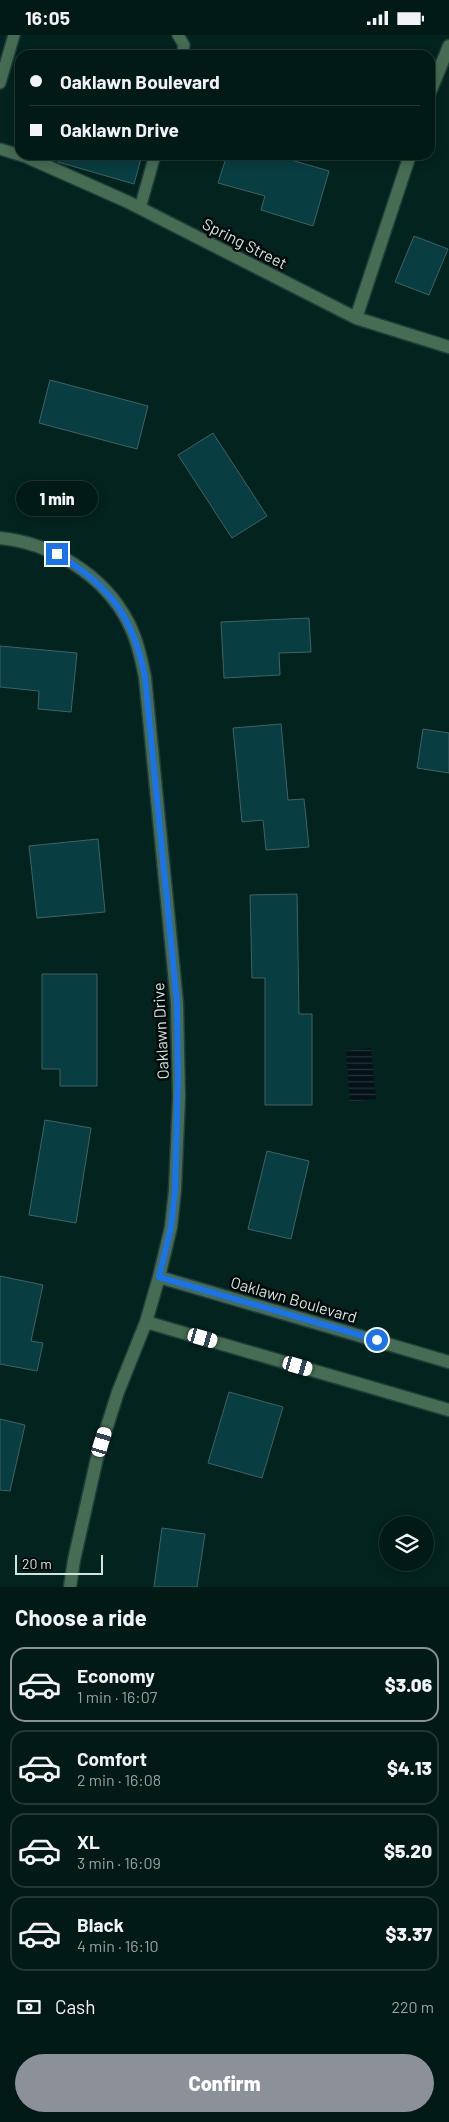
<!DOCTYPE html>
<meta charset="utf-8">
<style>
:root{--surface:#021a16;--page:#0c231f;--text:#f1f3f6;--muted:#96a1a1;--line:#233835;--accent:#8c9099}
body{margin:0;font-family:Barlow,sans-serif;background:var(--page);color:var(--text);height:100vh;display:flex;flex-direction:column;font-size:19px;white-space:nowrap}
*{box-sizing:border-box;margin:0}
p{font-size:16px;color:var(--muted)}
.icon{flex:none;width:28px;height:28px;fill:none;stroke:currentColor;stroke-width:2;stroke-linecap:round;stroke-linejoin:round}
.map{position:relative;height:1552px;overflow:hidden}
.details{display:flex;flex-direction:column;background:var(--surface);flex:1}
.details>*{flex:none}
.banner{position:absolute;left:15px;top:15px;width:420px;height:110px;border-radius:15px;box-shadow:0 2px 12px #0003,0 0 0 1px var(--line);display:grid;align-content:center;height:110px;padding:0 15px;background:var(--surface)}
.fabs{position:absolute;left:379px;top:1481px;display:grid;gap:10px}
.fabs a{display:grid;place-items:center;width:55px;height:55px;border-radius:50%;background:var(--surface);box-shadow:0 2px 12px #0003,0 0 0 1px var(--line);font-size:25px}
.scale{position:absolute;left:15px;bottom:12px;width:88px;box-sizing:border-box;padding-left:5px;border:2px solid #d2e3df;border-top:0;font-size:14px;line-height:18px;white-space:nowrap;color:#d2e3df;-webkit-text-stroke:4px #010a08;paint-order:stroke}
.end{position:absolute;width:22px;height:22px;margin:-11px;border:6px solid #1a73e8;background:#fff;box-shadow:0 0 0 2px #fff}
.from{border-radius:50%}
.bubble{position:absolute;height:35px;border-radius:18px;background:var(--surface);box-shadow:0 2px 12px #0003,0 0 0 1px var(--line);font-size:16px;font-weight:800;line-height:35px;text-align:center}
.car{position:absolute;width:15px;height:30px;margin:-15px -8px;border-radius:6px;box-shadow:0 0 4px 1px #0007;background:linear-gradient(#fff 24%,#345 0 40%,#fff 0 76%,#345 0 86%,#fff 0)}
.banner b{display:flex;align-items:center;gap:18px;height:48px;font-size:19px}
.banner b+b{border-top:1px solid var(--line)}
.banner i{width:12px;height:12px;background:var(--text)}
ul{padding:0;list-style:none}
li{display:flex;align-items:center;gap:15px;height:75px;margin:0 10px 8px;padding:0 5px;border:2px solid var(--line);border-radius:15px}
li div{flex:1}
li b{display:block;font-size:19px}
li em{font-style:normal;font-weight:800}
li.selected{border-color:var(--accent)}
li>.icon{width:45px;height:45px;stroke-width:1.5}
h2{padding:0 15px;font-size:22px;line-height:60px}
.pay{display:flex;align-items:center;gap:12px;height:55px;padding:0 15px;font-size:19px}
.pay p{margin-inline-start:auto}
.primary-button{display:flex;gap:10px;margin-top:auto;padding:10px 15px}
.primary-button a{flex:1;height:58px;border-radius:30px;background:var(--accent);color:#fff;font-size:20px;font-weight:800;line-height:58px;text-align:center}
.status{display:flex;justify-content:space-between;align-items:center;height:35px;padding:0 25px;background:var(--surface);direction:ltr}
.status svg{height:14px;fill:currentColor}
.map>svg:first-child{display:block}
.water{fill:url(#water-rules)}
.building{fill:#083d41;stroke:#406265}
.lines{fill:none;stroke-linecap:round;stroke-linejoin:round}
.lane-casing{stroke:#203e39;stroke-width:14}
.street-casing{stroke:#203e39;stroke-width:15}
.lane{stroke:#466c54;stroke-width:11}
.street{stroke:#466c54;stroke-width:12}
.route{stroke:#1a73e8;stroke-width:6}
.labels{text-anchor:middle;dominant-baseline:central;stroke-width:5;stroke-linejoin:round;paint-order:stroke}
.street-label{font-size:16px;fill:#d2e3df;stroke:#010a08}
</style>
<div class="status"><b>16:05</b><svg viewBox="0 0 49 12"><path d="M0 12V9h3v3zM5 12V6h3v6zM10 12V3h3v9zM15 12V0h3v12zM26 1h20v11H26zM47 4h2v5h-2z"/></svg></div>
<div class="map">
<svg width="449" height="1552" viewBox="0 0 449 1552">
<defs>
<pattern id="water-rules" width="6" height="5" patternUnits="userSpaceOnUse" patternTransform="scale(1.25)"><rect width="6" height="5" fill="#031118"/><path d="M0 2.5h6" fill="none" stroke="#273439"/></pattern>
</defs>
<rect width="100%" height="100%" fill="#03231e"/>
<path class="water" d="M371,1013L376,1064L350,1067L346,1016Z"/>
<path class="building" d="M59,120H142L134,149L58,127Z
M227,120H274L329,136L313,191L261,175L265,161L218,148Z
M414,201L448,214L429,260L395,247Z
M50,345L148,371L137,414L39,388Z
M213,398L267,481L232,503L178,420Z
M309,583L311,617L279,618L280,640L224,643L221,587Z
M0,611L77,618L71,677L38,674L39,656L0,652Z
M281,689L288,765L304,764L309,812L266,815L263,785L242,787L233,693Z
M423,694L449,698V738L417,733Z
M98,804L105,877L37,883L29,811Z
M297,859L299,979H312V1070H265V943H252L250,860Z
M42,939H97V1051H60V1034H42Z
M45,1085L91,1093L76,1188L29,1180Z
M267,1116L309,1126L291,1204L248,1194Z
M0,1241L43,1250L31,1306L43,1308L37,1336L0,1329Z
M229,1357L283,1372L262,1443L208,1428Z
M0,1384L25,1390L10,1456L0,1455Z
M162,1493L205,1499L197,1552H154Z"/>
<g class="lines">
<defs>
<path id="lane" d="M178,0L184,10L182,20
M0,48L14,0
M0,114L29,123
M140,173L155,120"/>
<path id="street" d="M430,57L449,11
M29,123L128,167L356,283L449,312
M356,283L410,120
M0,503C51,508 104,540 128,587C137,604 141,623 145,642L177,968L179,1062L175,1155L171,1192L159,1242L146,1287L118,1357L97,1423L74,1525L70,1552
M159,1242L449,1327
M146,1287L449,1375"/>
</defs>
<use href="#lane" class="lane-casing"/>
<use href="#street" class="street-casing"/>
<use href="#lane" class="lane"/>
<use href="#street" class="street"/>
</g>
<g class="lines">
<path class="route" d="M57,519C110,551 133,581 145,642L177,968L178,1043L175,1155L171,1192L159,1242L377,1305"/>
</g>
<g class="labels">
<g class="street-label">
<text transform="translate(245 208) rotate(27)">Spring Street</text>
<text transform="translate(160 996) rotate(-93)">Oaklawn Drive</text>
<text transform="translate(294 1264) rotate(16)">Oaklawn Boulevard</text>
</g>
</g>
</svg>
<div class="fabs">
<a><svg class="icon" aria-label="layers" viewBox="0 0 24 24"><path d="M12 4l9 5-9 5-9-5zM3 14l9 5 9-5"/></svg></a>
</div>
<div class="scale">20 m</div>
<i class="end from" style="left:377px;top:1305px"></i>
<i class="end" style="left:57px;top:519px"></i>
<div class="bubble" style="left:16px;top:446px;width:82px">1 min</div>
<i class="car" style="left:203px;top:1303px;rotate:106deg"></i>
<i class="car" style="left:298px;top:1331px;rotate:106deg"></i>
<i class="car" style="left:102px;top:1407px;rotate:17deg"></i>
<div class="banner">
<b><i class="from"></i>Oaklawn Boulevard</b>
<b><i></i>Oaklawn Drive</b>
</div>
</div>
<section class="details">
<h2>Choose a ride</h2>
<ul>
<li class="selected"><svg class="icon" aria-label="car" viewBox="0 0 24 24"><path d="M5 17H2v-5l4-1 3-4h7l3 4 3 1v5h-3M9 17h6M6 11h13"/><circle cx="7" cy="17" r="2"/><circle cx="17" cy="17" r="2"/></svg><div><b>Economy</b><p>1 min · 16:07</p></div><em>$3.06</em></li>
<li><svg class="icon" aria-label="car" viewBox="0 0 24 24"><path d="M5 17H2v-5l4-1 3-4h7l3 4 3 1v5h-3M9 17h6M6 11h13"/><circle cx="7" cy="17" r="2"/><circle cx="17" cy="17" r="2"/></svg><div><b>Comfort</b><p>2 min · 16:08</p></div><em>$4.13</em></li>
<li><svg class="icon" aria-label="car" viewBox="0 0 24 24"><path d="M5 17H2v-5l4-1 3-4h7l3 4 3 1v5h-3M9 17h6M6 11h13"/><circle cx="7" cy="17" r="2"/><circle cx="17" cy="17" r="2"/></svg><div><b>XL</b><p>3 min · 16:09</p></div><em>$5.20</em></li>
<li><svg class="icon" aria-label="car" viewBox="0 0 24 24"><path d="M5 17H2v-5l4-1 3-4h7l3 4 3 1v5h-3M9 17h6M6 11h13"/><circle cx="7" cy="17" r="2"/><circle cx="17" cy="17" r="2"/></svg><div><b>Black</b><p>4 min · 16:10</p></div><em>$3.37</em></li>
</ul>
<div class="pay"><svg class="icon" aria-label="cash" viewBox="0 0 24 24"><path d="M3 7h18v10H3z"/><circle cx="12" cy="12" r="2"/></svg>Cash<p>220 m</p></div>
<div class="primary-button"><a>Confirm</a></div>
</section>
